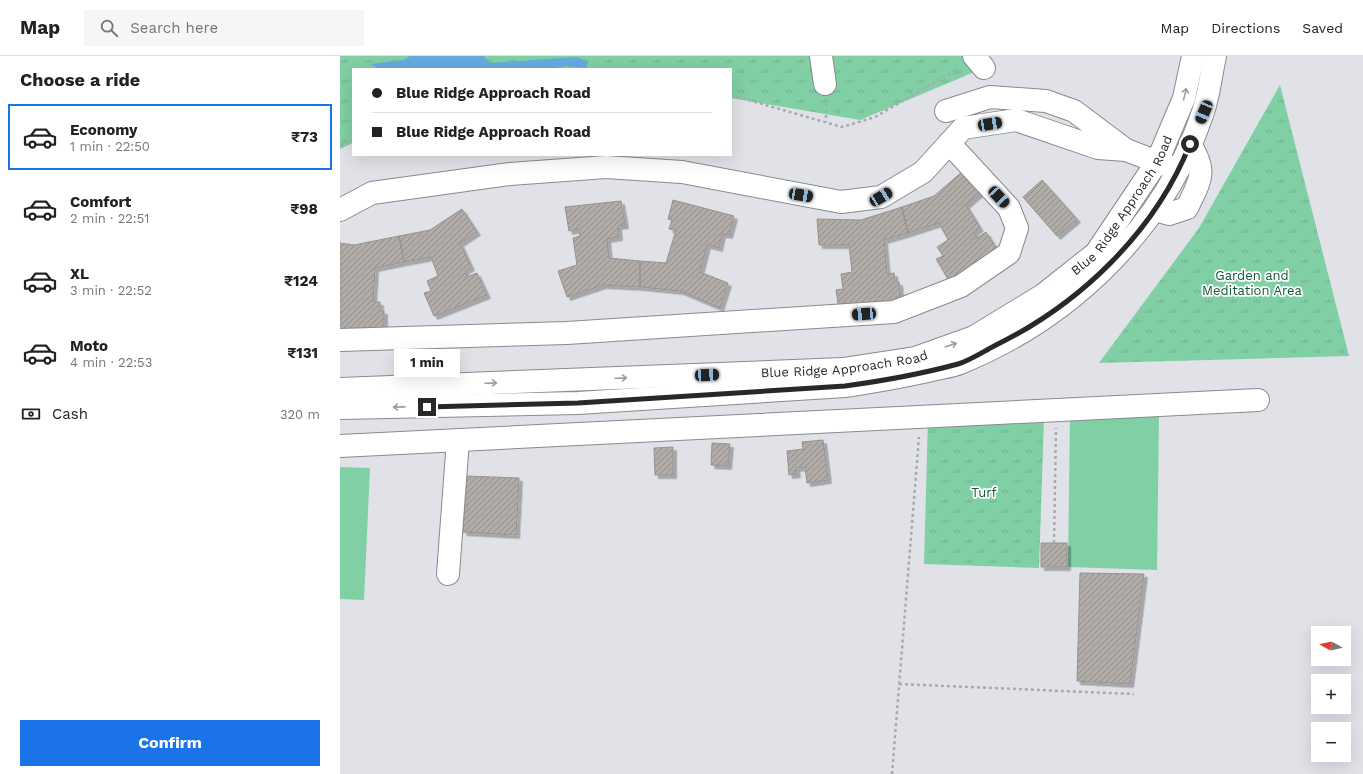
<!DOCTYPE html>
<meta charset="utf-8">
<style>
:root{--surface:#fff;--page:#f6f6f6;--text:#222;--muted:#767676;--line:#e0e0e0;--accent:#1a73e8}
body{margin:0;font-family:"Work Sans",sans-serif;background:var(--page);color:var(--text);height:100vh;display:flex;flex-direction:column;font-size:15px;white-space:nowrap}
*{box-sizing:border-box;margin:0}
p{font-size:13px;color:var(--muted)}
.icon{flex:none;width:22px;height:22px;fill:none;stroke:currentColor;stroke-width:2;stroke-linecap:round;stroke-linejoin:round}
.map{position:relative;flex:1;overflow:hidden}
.details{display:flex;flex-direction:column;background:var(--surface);width:340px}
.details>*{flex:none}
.hud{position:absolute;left:12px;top:12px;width:380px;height:88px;border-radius:0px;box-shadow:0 4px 16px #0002;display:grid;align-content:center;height:88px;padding:0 20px;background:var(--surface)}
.needle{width:26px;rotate:278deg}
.fabs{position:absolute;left:971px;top:570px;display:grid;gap:8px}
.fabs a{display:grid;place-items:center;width:40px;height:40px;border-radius:0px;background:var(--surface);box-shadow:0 4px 16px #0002;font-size:20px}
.end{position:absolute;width:18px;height:18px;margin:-9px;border:5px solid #28282a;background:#fff;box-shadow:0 0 0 2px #fff}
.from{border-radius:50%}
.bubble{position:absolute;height:28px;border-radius:0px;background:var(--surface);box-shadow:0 4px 16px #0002;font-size:13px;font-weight:700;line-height:28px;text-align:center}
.car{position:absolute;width:12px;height:24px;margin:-12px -6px;border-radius:5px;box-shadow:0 0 3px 1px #0007;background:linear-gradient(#222 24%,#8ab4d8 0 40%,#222 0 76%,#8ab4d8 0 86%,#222 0)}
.hud b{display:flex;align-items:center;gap:14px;height:38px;font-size:15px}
.hud b+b{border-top:1px solid var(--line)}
.hud i{width:10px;height:10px;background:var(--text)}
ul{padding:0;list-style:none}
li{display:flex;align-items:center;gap:12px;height:66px;margin:0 8px 6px;padding:0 12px;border:2px solid transparent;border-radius:0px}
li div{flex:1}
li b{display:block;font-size:15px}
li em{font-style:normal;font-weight:700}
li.selected{border-color:var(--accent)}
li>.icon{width:36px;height:36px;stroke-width:1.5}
h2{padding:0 20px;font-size:18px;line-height:48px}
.pay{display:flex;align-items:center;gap:10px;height:44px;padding:0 20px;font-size:15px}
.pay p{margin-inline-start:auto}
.button{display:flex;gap:8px;margin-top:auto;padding:8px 20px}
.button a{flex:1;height:46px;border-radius:0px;background:var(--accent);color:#fff;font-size:16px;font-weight:700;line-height:46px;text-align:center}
header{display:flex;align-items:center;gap:24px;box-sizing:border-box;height:56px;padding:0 20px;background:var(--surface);border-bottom:1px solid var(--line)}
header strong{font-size:19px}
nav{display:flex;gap:22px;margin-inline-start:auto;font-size:14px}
.search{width:280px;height:36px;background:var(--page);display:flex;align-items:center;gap:10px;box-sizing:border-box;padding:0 14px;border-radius:0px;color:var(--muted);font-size:15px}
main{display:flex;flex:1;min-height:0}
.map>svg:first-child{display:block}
.park{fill:url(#park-tufts)}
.garden{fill:#81cfa5}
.water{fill:#66aae0}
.building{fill:url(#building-hatch);stroke:#98928f;filter:url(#shadow)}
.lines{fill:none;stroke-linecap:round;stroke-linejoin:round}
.minor-casing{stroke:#898a8f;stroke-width:24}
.path{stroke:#a9aaaf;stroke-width:2.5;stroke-dasharray:3 3;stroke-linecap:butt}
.minor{stroke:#fff;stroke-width:22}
.oneway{stroke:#9e9e9f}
.route{stroke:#28282a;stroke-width:5}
.labels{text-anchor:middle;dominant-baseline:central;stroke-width:3.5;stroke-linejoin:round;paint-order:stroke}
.street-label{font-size:13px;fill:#28282a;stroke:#fff}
.park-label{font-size:13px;fill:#145639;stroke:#fff}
</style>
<header>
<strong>Map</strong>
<div class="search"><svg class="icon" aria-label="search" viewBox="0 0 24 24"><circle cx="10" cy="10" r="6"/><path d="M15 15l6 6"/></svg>Search here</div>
<nav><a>Map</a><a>Directions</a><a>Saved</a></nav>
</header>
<main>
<section class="details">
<h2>Choose a ride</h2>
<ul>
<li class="selected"><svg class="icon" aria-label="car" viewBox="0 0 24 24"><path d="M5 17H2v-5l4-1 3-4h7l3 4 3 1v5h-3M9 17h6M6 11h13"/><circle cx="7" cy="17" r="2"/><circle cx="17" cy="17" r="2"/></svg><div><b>Economy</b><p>1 min · 22:50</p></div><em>₹73</em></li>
<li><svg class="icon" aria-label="car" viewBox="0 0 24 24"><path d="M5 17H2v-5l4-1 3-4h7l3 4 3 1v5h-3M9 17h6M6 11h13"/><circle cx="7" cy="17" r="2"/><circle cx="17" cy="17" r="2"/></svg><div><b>Comfort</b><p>2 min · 22:51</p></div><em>₹98</em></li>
<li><svg class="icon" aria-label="car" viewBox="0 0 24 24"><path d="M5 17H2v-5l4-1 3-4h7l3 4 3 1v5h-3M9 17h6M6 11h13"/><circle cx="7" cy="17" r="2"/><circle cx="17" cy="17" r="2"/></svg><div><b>XL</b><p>3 min · 22:52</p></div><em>₹124</em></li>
<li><svg class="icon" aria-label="car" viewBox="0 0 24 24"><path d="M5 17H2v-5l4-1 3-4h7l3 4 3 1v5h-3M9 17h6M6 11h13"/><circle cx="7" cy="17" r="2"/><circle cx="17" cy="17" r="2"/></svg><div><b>Moto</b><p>4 min · 22:53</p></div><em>₹131</em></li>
</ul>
<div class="pay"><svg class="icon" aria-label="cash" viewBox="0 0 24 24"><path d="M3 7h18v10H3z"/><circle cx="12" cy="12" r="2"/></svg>Cash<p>320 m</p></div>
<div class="button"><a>Confirm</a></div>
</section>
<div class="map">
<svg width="1023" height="718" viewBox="0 0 1023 718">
<defs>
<pattern id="park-tufts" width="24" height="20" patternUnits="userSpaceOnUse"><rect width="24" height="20" fill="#81cfa5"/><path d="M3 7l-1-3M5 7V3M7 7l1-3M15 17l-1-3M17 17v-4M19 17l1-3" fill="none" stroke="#6fb28e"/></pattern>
<pattern id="building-hatch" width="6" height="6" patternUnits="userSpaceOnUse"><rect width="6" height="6" fill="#b2aca9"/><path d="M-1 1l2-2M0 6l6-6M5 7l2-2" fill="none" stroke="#918c8a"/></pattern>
<filter id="shadow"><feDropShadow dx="3.5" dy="3.5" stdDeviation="0" flood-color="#0004"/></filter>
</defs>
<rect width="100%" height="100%" fill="#e1e2e8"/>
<path class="park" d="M0,0H636L644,12L520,64L391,42V13H13V87L0,93Z
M940,29L1009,300L759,307L859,172Z
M588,361L704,364L699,512L584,508Z"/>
<path class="garden" d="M819,358L817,514L728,511L730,359Z
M0,411L30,412L24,544L0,543Z"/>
<path class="water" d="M70,0H144L150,7L237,1L248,6L247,12L226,10L210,13H38L31,8L64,4Z"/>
<path class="building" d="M623,115L641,136L626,149L640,172L634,176L637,182L646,176L659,197L609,225L596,203L603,200L597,191L608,184L599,167L568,177L562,151L594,140Z
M702,124L737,163L717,180L683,141Z
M333,144L394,160L389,179L382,178L379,192L367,189L360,216L388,227L380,252L340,235L300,231V205L326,207L336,174L329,173L332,164L328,163Z
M281,145L285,169L278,170L279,181L267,183L269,202L300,205V231L263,229L227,241L218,215L237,209L233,182L240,180L239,173L229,175L225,151Z
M562,151L568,177L544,184L547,218L554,217L555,226H559L561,245L499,253L496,234L503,233L501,218L512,216L509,189H479L477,163L521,164Z
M122,153L137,176L120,187L131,211L125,215L127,221L137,217L147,239L94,260L84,237L91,235L87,225L98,220L91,201L64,206L59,180L90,174Z
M59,180L64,206L35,212L33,246H40V255H44V274H0V187L14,189Z
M483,384L488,424L467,427L465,411L456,412L457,418L449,419L447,395L463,393L462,386Z
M372,387L390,388L388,410L371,409Z
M333,391V419H315L314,392Z
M126,420L179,422L176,479L123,476Z
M701,487H727V511H701Z
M740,517L804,518L790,628L737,625Z"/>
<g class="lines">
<defs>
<g id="minor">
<path d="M481,0L485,28"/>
<path d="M634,0L644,12"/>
<path d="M606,55L650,41L706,45L734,55L786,94"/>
<path d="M0,154L32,137L170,118L266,111L342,116L501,146L541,141L583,116L623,72L676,64L758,92L786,94L831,111"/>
<path d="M815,154L829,158L847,152C860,124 868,117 850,88"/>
<path d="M0,284L227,277L554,256L621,230L669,197L677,172L669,152L609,87"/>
<path id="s1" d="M0,333L503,313L575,302L634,281L703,239L756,197L817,106L844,42L853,0"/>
<path d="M0,352L238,347L505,330C533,326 560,321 588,315C598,312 610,311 620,307C731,262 825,171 863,56C869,39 871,18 875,0"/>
<path d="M0,390L918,344"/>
<path d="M108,518L118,384"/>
</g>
</defs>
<use href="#minor" class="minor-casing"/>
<path class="path" d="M391,39L502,71L535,61L607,19L622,16
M486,47V66
M0,90L13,83
M714,487L716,372
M559,628L794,638
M552,718L579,381"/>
<use href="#minor" class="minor"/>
</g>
<defs><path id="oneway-shaft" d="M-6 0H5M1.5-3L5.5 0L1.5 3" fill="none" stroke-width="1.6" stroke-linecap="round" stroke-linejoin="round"/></defs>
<g class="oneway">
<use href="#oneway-shaft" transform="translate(845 38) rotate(-76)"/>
<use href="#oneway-shaft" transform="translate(611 289) rotate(-19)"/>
<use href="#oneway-shaft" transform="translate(281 322) rotate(-2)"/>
<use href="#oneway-shaft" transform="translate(151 327) rotate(-2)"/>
<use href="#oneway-shaft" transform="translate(59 351) rotate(179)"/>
</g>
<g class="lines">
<path class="route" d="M87,351L238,347L505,330C542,325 581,318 618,308C631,304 644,295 656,289C740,248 815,176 850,88"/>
</g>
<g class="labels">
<g class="street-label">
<text stroke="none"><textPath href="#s1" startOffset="841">Blue Ridge Approach Road</textPath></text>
<text stroke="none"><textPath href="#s1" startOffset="505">Blue Ridge Approach Road</textPath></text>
</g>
<g class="park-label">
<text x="912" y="219">Garden and<tspan x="912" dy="15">Meditation Area</tspan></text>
<text x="644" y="436">Turf</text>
</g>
</g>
</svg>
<div class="fabs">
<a><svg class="needle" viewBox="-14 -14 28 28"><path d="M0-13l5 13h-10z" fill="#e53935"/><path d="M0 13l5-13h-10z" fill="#767676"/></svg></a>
<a>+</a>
<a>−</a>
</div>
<i class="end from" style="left:850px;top:88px"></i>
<i class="end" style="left:87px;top:351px"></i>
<div class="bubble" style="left:54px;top:293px;width:66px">1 min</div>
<i class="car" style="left:864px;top:56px;rotate:203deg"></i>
<i class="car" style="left:650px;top:68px;rotate:81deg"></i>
<i class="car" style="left:461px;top:139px;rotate:99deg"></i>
<i class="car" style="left:541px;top:141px;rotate:59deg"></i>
<i class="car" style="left:659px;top:141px;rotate:137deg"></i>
<i class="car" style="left:524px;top:258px;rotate:266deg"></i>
<i class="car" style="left:367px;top:319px;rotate:87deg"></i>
<div class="hud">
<b><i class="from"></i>Blue Ridge Approach Road</b>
<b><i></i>Blue Ridge Approach Road</b>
</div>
</div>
</main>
